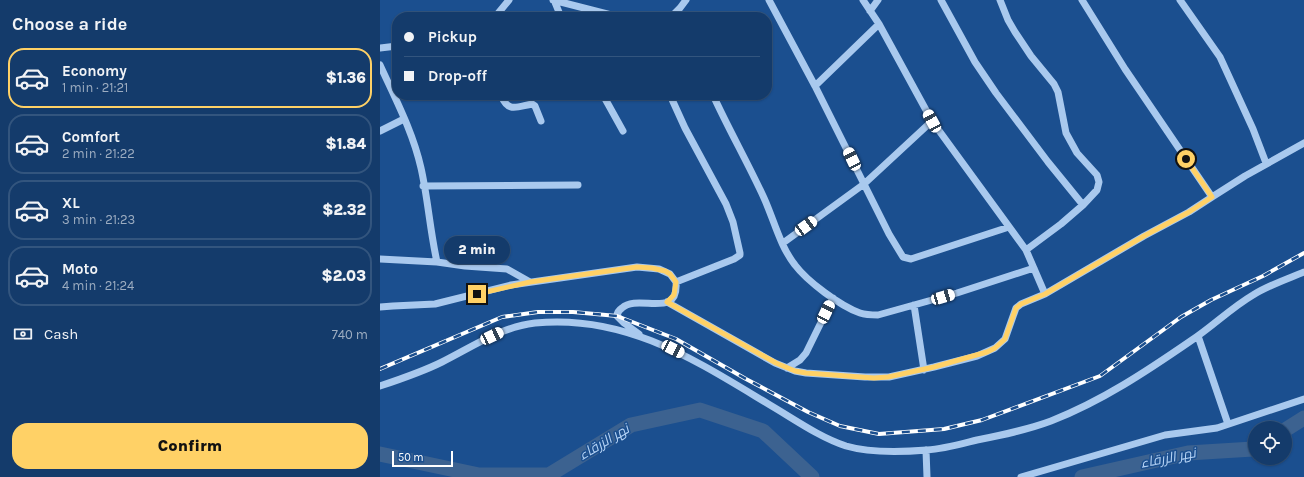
<!DOCTYPE html>
<meta charset="utf-8">
<style>
:root{--surface:#143b6b;--page:#1d4271;--text:#f1f3f6;--muted:#9dadc1;--line:#33557e;--accent:#ffd166}
body{margin:0;font-family:Karla,Cairo,sans-serif;background:var(--page);color:var(--text);height:100vh;display:flex;flex-direction:column;font-size:15px;white-space:nowrap}
*{box-sizing:border-box;margin:0}
p{font-size:13px;color:var(--muted)}
.icon{flex:none;width:22px;height:22px;fill:none;stroke:currentColor;stroke-width:2;stroke-linecap:round;stroke-linejoin:round}
.map{position:relative;flex:1;overflow:hidden}
.panel{display:flex;flex-direction:column;background:var(--surface);width:380px}
.panel>*{flex:none}
.hud{position:absolute;left:12px;top:12px;width:380px;height:88px;border-radius:16px;box-shadow:0 1px 3px #0004,0 0 0 1px var(--line);display:grid;align-content:center;height:88px;padding:0 12px;background:var(--surface)}
.buttons{position:absolute;left:868px;top:421px;display:grid;gap:8px}
.buttons a{display:grid;place-items:center;width:44px;height:44px;border-radius:50%;background:var(--surface);box-shadow:0 1px 3px #0004,0 0 0 1px var(--line);font-size:20px}
.scale{position:absolute;left:12px;bottom:10px;width:61px;box-sizing:border-box;padding-left:4px;border:2px solid #fff;border-top:0;font-size:11px;line-height:14px;white-space:nowrap;color:#fff;-webkit-text-stroke:3px #1b4f8f;paint-order:stroke}
.end{position:absolute;width:18px;height:18px;margin:-9px;border:5px solid #ffd166;background:#111;box-shadow:0 0 0 2px #111}
.from{border-radius:50%}
.bubble{position:absolute;height:28px;border-radius:14px;background:var(--surface);box-shadow:0 1px 3px #0004,0 0 0 1px var(--line);font-size:13px;font-weight:800;line-height:28px;text-align:center}
.car{position:absolute;width:12px;height:24px;margin:-12px -6px;border-radius:5px;box-shadow:0 0 3px 1px #0007;background:linear-gradient(#fff 24%,#345 0 40%,#fff 0 76%,#345 0 86%,#fff 0)}
.hud b{display:flex;align-items:center;gap:14px;height:38px;font-size:15px}
.hud b+b{border-top:1px solid var(--line)}
.hud i{width:10px;height:10px;background:var(--text)}
ul{padding:0;list-style:none}
li{display:flex;align-items:center;gap:12px;height:60px;margin:0 8px 6px;padding:0 4px;border:2px solid var(--line);border-radius:16px}
li div{flex:1}
li b{display:block;font-size:15px}
li em{font-style:normal;font-weight:800}
li.on{border-color:var(--accent)}
li>.icon{width:36px;height:36px;stroke-width:1.5}
h2{padding:0 12px;font-size:18px;line-height:48px}
.pay{display:flex;align-items:center;gap:10px;height:44px;padding:0 12px;font-size:15px}
.pay p{margin-inline-start:auto}
.action{display:flex;gap:8px;margin-top:auto;padding:8px 12px}
.action a{flex:1;height:46px;border-radius:16px;background:var(--accent);color:#111;font-size:16px;font-weight:800;line-height:46px;text-align:center}
main{display:flex;flex:1;min-height:0}
.map>svg:first-child{display:block}
.lines{fill:none;stroke-linecap:round;stroke-linejoin:round}
.river{stroke:#3c6290;stroke-width:15}
.minor{stroke:#a9c9ee;stroke-width:7}
.rail-casing{stroke:#fff;stroke-width:4}
.rail{stroke:#1b4f8f;stroke-width:2.5;stroke-dasharray:8;stroke-linecap:butt}
.route{stroke:#ffd166;stroke-width:5}
.labels{text-anchor:middle;dominant-baseline:central;stroke-width:3;stroke-linejoin:round;paint-order:stroke}
.water-label{font-size:14px;font-style:italic;fill:#b5d3f5;stroke:#1b4f8f}
</style>
<main>
<section class="panel">
<h2>Choose a ride</h2>
<ul>
<li class="on"><svg class="icon" aria-label="car" viewBox="0 0 24 24"><path d="M5 17H2v-5l4-1 3-4h7l3 4 3 1v5h-3M9 17h6M6 11h13"/><circle cx="7" cy="17" r="2"/><circle cx="17" cy="17" r="2"/></svg><div><b>Economy</b><p>1 min · 21:21</p></div><em>$1.36</em></li>
<li><svg class="icon" aria-label="car" viewBox="0 0 24 24"><path d="M5 17H2v-5l4-1 3-4h7l3 4 3 1v5h-3M9 17h6M6 11h13"/><circle cx="7" cy="17" r="2"/><circle cx="17" cy="17" r="2"/></svg><div><b>Comfort</b><p>2 min · 21:22</p></div><em>$1.84</em></li>
<li><svg class="icon" aria-label="car" viewBox="0 0 24 24"><path d="M5 17H2v-5l4-1 3-4h7l3 4 3 1v5h-3M9 17h6M6 11h13"/><circle cx="7" cy="17" r="2"/><circle cx="17" cy="17" r="2"/></svg><div><b>XL</b><p>3 min · 21:23</p></div><em>$2.32</em></li>
<li><svg class="icon" aria-label="car" viewBox="0 0 24 24"><path d="M5 17H2v-5l4-1 3-4h7l3 4 3 1v5h-3M9 17h6M6 11h13"/><circle cx="7" cy="17" r="2"/><circle cx="17" cy="17" r="2"/></svg><div><b>Moto</b><p>4 min · 21:24</p></div><em>$2.03</em></li>
</ul>
<div class="pay"><svg class="icon" aria-label="cash" viewBox="0 0 24 24"><path d="M3 7h18v10H3z"/><circle cx="12" cy="12" r="2"/></svg>Cash<p>740 m</p></div>
<div class="action"><a>Confirm</a></div>
</section>
<div class="map">
<svg width="924" height="477" viewBox="0 0 924 477">
<rect width="100%" height="100%" fill="#1b4f8f"/>
<g class="lines">
<path class="river" d="M905,430L924,418
M0,454L99,475H169L251,425L320,410L383,431L432,477
M702,477L808,453L873,449L875,447"/>
<path class="minor" d="M173,0L239,17
M174,0L181,17
M389,0L435,86L509,234L523,257L531,259L537,257L629,227
M483,0L499,24L552,121L646,250L665,294
M561,0L595,62L616,93L668,162L703,205
M620,0L628,20L635,32L651,56L674,84L678,92L686,133L697,153L717,175L719,182L717,190L703,205L681,224L646,250
M702,0L745,69L832,197L865,176L924,143
M800,0L840,57L873,129L886,163
M490,11L498,0
M115,17L129,0
M291,17L300,8L306,0
M0,48L17,46
M0,65C15,98 33,132 41,168C48,199 50,231 57,262
M435,86L499,24
M121,95C128,113 136,107 152,104L155,106L161,121
M223,95L243,131
M333,95C349,130 368,163 384,198C394,220 400,246 415,265C427,281 460,306 480,313C486,315 492,315 498,315L577,293L654,268
M0,131L24,119
M43,186L198,185
M403,243L484,184L552,121
M0,259L57,262L85,266L127,269L150,282
M287,302L395,363L415,371L426,373L485,377H509L554,367L597,356L615,348L625,339L636,308L641,304L665,294L764,236L809,212L832,197
M534,305L544,370
M0,307L13,306L55,304L131,285L257,267L279,269L290,274L296,282
M259,334L244,323L237,316C237,312 239,310 242,308C258,293 299,320 296,282L354,259L360,255V253L353,222L346,204L305,128L290,95
M818,336L848,424
M407,368L420,360L426,353L453,298
M0,386C21,379 42,372 62,362C92,347 121,327 155,323C246,314 315,360 390,405C414,419 439,437 466,446C490,453 523,452 547,450C564,449 581,444 597,440C622,435 647,430 671,421C722,401 767,371 812,340C833,326 851,308 873,295C889,285 907,279 924,272
M546,450L547,477
M641,477L785,435L837,428L924,399"/>
<defs>
<path id="rail" d="M0,369L122,317L158,312H193L237,316L296,339L366,379L428,412L460,426L499,434L564,429L602,420L720,376L801,317L831,300L883,276L924,253"/>
</defs>
<use href="#rail" class="rail-casing"/>
<use href="#rail" class="rail"/>
</g>
<g class="lines">
<path class="route" d="M97,294L150,282L257,267L272,268L285,271L290,274L296,282L294,295L287,302L396,363L415,371L426,373L494,378L508,377L554,367L607,352L615,348L625,339L636,308L641,304L665,294L764,236L809,212L832,197L806,159"/>
</g>
<g class="labels">
<g class="water-label">
<text transform="translate(224 442) rotate(-31)">نهر الزرقاء</text>
<text transform="translate(788 458) rotate(-11)">نهر الزرقاء</text>
</g>
</g>
</svg>
<div class="buttons">
<a><svg class="icon" aria-label="locate" viewBox="0 0 24 24"><circle cx="12" cy="12" r="6"/><path d="M12 2v4M12 18v4M2 12h4M18 12h4"/></svg></a>
</div>
<div class="scale">50 m</div>
<i class="end from" style="left:806px;top:159px"></i>
<i class="end" style="left:97px;top:294px"></i>
<div class="bubble" style="left:64px;top:236px;width:66px">2 min</div>
<i class="car" style="left:552px;top:121px;rotate:331deg"></i>
<i class="car" style="left:472px;top:159px;rotate:334deg"></i>
<i class="car" style="left:426px;top:226px;rotate:54deg"></i>
<i class="car" style="left:563px;top:297px;rotate:74deg"></i>
<i class="car" style="left:446px;top:312px;rotate:26deg"></i>
<i class="car" style="left:112px;top:336px;rotate:65deg"></i>
<i class="car" style="left:293px;top:349px;rotate:117deg"></i>
<div class="hud">
<b><i class="from"></i>Pickup</b>
<b><i></i>Drop-off</b>
</div>
</div>
</main>
